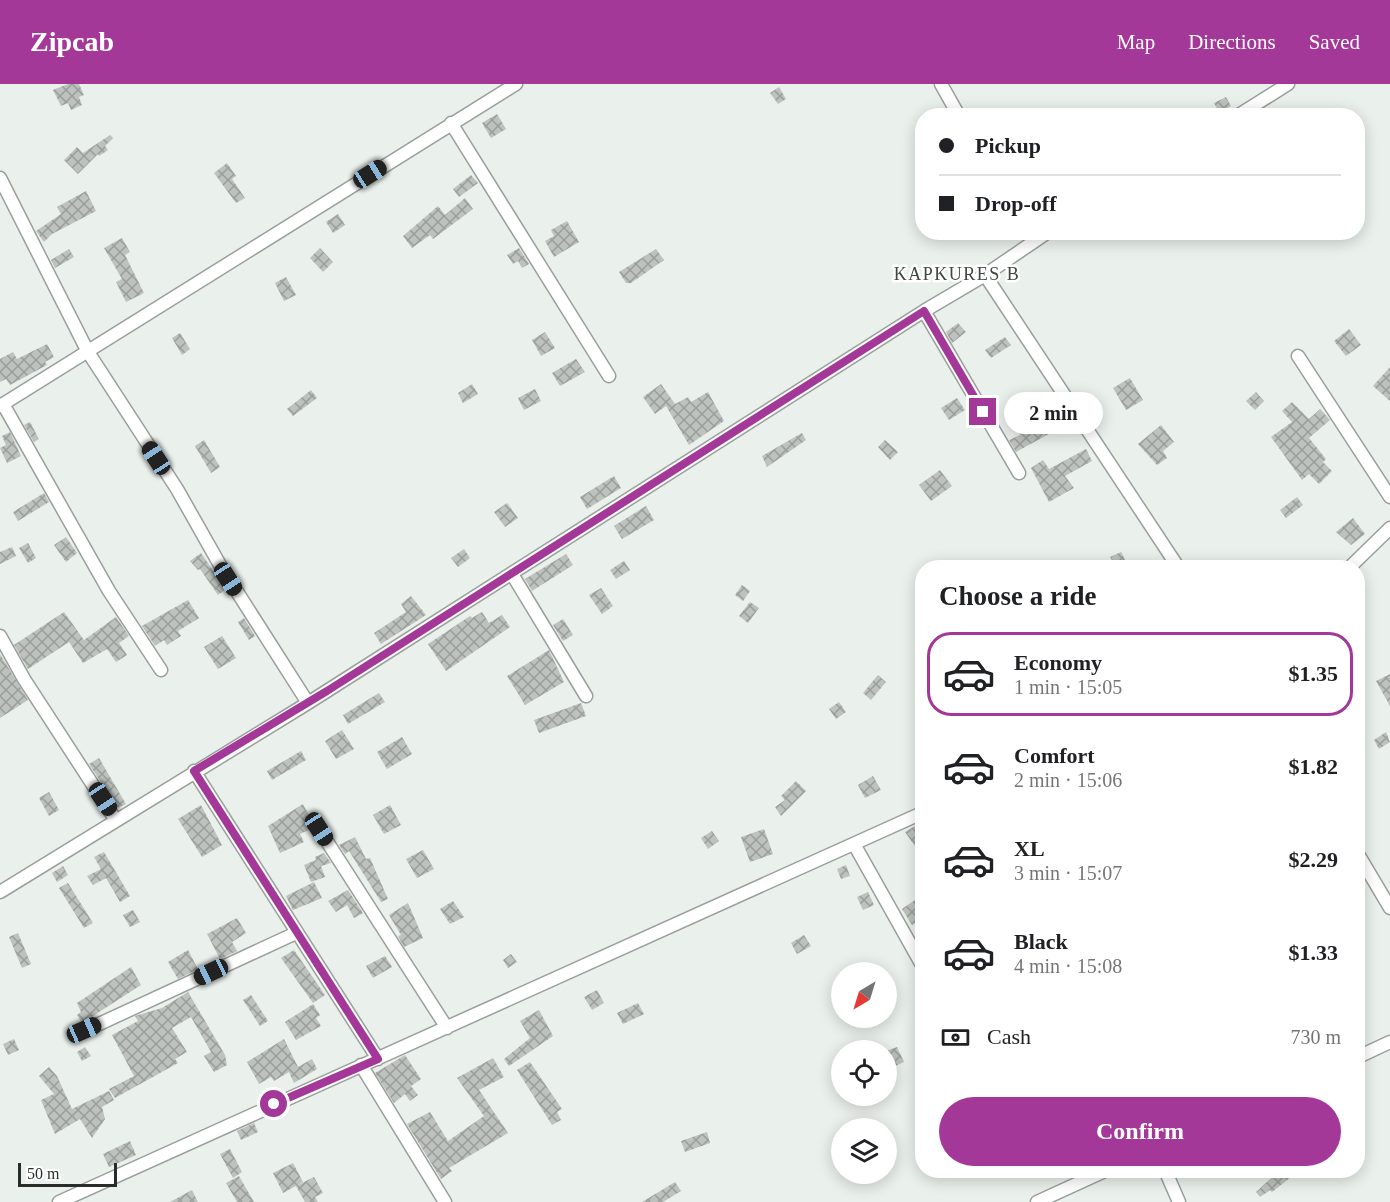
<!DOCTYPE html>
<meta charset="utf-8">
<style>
:root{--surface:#fff;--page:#f2f2f2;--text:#202124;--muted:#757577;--line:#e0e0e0;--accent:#a43898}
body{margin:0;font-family:"Times New Roman",serif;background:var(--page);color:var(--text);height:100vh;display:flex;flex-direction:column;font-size:22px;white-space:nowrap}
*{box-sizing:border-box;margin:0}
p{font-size:20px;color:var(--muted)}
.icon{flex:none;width:33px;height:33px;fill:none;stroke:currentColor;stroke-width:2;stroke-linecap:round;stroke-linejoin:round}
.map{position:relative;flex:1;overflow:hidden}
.details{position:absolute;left:915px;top:476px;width:450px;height:618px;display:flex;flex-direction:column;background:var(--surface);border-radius:24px;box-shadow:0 3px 15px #0003}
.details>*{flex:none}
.top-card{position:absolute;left:915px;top:24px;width:450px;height:132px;border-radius:24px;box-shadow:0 3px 15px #0003;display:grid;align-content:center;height:132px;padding:0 24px;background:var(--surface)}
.needle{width:39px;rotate:218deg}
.fabs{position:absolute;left:831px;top:878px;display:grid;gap:12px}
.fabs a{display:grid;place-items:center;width:66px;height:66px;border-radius:50%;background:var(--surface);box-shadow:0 3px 15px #0003;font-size:30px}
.scale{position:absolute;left:18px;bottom:15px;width:99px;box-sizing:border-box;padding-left:6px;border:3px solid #2a2c2b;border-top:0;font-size:16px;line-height:21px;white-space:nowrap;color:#2a2c2b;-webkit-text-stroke:4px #fff;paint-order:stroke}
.end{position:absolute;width:27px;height:27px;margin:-14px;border:8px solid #a43898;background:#fff;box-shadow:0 0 0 3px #fff}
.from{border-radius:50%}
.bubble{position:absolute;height:42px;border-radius:21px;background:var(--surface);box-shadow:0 3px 15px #0003;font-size:20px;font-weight:700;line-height:42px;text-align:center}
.car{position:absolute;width:18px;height:36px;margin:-18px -9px;border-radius:8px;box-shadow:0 0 4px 2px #0007;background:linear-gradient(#222 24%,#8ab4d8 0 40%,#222 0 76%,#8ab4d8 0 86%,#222 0)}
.top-card b{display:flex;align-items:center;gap:21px;height:57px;font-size:22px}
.top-card b+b{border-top:2px solid var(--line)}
.top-card i{width:15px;height:15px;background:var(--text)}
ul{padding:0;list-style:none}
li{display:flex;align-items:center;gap:18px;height:84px;margin:0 12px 9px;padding:0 12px;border:3px solid transparent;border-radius:24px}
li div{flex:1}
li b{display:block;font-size:22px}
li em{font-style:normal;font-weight:700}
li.on{border-color:var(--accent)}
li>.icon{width:54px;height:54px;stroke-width:1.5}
h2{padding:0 24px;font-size:27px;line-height:72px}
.pay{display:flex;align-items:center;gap:15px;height:66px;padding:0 24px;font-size:22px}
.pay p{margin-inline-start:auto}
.cta{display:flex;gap:12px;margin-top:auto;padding:12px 24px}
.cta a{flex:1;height:69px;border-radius:36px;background:var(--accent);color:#fff;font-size:24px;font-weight:700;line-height:69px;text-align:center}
header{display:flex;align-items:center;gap:36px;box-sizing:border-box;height:84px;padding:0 30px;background:var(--accent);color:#fff}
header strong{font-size:28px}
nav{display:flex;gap:33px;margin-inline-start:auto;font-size:21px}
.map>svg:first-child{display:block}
.building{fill:url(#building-cross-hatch)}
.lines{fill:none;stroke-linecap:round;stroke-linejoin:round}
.minor-casing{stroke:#9b9f9c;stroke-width:15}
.minor{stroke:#fff;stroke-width:12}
.route{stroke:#a43898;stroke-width:8}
.labels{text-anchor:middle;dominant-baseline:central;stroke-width:5;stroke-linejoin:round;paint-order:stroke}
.quarter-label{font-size:18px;letter-spacing:1.5px;fill:#414642;stroke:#fff}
</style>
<header>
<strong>Zipcab</strong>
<nav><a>Map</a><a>Directions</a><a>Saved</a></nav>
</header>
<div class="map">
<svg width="1390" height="1118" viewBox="0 0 1390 1118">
<defs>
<pattern id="building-cross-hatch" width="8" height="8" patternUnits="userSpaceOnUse" patternTransform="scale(1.5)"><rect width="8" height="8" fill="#bdc2be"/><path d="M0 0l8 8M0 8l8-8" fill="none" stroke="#9a9e9b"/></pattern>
</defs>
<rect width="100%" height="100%" fill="#eaf0eb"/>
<path class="building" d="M68,0H79L84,11L79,13L82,21L71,26L68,19L61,22L53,6Z
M779,3L786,15L778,20L770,9Z
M1226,13L1231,22L1219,28L1214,19Z
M497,30L506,45L491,54L482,39Z
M110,51L113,54L105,62L108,66L99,72L98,70L78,90L64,76L77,63L83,69Z
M227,79L236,92L232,95L245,114L236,119L214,89Z
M471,91L478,99L459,113L453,105Z
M86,107L96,127L52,150L44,158L36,147L61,130L57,123Z
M465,114L473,125L433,155L430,151L412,164L403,152L438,122L445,131Z
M338,130L345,141L333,149L326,138Z
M567,137L579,158L554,173L545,157L554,152L551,146Z
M122,154L130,168L125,171L144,209L126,218L116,198L122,195L104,164Z
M320,164L333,178L323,188L310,174Z
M519,164L529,180L522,184L518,177L513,180L507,171Z
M69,165L74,173L55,184L51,176Z
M656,165L664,176L631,199H626L619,188Z
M286,193L296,211L284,217L275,199Z
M958,239L966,248L952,259L946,248Z
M1349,245L1361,261L1346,272L1334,257Z
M545,248L555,264L541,272L532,256Z
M180,249L190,265L182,271L172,254Z
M1005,253L1011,261L991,274L985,266Z
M47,260L54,273L45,278L47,281L10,301L6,295L0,298V275L13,268L17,275Z
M576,275L585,288L560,302L552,289Z
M1390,283V317L1373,302Z
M1130,294L1143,316L1126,326L1113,304Z
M472,300L478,310L463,319L458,309Z
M661,300L675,320L688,313L691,318L708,308L724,337L689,361L666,322L655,330L643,313Z
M535,305L541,317L524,326L518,314Z
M311,306L317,314L293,332L287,325Z
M1256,308L1264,317L1255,326L1246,317Z
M957,314L965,326L949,336L941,324Z
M1292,318L1309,335L1320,325L1330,336L1309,354L1326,375L1323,378L1332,387L1319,400L1309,390L1302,396L1271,353L1292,338L1282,327Z
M1037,320L1044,338L1063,328L1069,339L1016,368L1009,356L1020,351L1011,332Z
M30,338L39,355L34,358L24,341Z
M1161,341L1174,358L1163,367L1167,374L1157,381L1138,360Z
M10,348L21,372L7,379L0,364L6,361L2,352Z
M802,349L806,356L767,383L762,372Z
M204,356L220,383L211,389L195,362Z
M885,356L898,368L890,376L878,363Z
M1086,365L1092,377L1065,392L1074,404L1049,418L1031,384L1043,376L1049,385Z
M940,386L952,402L931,417L919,401Z
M614,392L621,404L587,425L580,413Z
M44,409L49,418L18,437L13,428Z
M1297,413L1303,421L1286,434L1280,426Z
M507,419L518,434L505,443L494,428Z
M646,422L654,436L622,455L614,442Z
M1353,434L1365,450L1351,461L1336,448Z
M66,453L77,469L66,478L54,461Z
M28,459L36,474L28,479L19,464Z
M12,463L16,472L0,480V468Z
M464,465L470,474L458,483L451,474Z
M1121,468L1129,483H1116L1110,473Z
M201,469L226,505L218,511L200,485L198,486L190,477Z
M566,470L573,481L532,507L525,495Z
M624,477L630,486L616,495L610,486Z
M742,501L750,507L743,517L735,511Z
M601,504L613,522L602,530L589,511Z
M411,512L426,531L381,560L374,549L406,528L401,520Z
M188,516L199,534L178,547L181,552L167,561L164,556L155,562L142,542Z
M750,518L759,524L748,539L739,532Z
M64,528L84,556L116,533L129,552L119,559L127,571L116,578L107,565L83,579L69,558L28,585L14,561Z
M482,528L489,539L502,531L510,543L446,587L428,560L470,532L472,534Z
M244,534L255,552L249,556L238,538Z
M563,535L573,551L563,557L553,541Z
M222,552L236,574L218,585L204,563Z
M549,566L564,598L525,621L507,592Z
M0,570L28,616L0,634Z
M1390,590V622L1376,597Z
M878,591L886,598L871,616L863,609Z
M379,609L385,618L348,640L343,631Z
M839,618L846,628L836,635L829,625Z
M581,619L586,632L539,649L534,636Z
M342,646L354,665L336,675L325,657Z
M1386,648L1390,658L1379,665L1374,656Z
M402,653L412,670L387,685L377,668Z
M301,667L306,676L272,696L267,687Z
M99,674L126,720L118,724L89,680Z
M873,692L881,706L865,714L858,701Z
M796,697L806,707L781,732L775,723L785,716L781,712Z
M49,708L59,726L49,732L39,714Z
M303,720L311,735L307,737L311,745L300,750L304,758L280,769L268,742Z
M201,721L222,761L202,773L178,735Z
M390,721L401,741L384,750L373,731Z
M922,738V772L905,748Z
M764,745L773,770L750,778L741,753Z
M712,747L719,757L708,765L701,754Z
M355,753L366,775L370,774L388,815L381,818L349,767L345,770L339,761Z
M423,766L434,785L417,794L406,775Z
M104,768L130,812L120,818L106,794L93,801L87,792L101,785L94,773Z
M324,769L331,779L321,782L325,793L311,798L304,781L316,776L315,773Z
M846,781L850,792L841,795L837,785Z
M63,782L68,791L57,798L52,789Z
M314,798L322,814L293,826L286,812Z
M68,799L93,839L84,844L59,804Z
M348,806L363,829L354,834L347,821L336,828L328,817Z
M868,808L874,821L863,826L857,813Z
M915,816L922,827V834L912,841L902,825Z
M453,817L464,833L450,840L440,825Z
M408,819L423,854L404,863L398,852L401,851L389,831Z
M133,826L140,838L130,843L123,831Z
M237,834L246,849L232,858L237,867L220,875L207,850Z
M18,849L31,880L22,884L9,853Z
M804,851L811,862L797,870L791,859Z
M188,866L198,885L178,895L168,878Z
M294,866L325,911L313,919L281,874Z
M511,870L517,878L508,884L503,876Z
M385,872L392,883L373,894L366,882Z
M131,883L141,901L82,939L77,931L81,928L77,919Z
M597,906L604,919L592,926L584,913Z
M188,908L225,971L227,981L214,988L204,972L211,968L191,933L172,944L187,968L175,975L178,979L115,1014L109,1005L134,992L112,951L138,937L135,932L162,924Z
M251,911L268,937L260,942L243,916Z
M638,919L644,930L623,940L617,929Z
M313,920L320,931L316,934L321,942L296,956L285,938Z
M539,926L553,952L509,982L504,975L530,954L520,937Z
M14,955L19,966L8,971L3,960Z
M284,955L298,983L312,975L317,985L294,999L289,988L274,997L271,993L259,1000L247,978Z
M85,963L91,972L82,977L77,968Z
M897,963L904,978L891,984L886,967Z
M405,971L421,995L411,1002L418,1011L410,1017L405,1010L394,1019L375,989Z
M493,974L504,993L479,1006L508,1049L449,1084L452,1087L441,1095L407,1040L430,1028L448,1057L484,1032L457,994Z
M530,978L562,1025L557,1028L561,1036L552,1041L517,986Z
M49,983L57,992L72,1025L109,1007L114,1016L102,1023L105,1035L92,1054L80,1035L55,1050L41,1016L54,1010L39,992Z
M254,1039L258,1048L241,1056L237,1047Z
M707,1048L710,1059L685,1068L681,1057Z
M130,1057L136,1071L109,1083L103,1070Z
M230,1065L242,1088L233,1094L220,1070Z
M293,1079L303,1098L283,1109L273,1089Z
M1280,1086H1300L1272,1108L1270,1106L1260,1113L1256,1108Z
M239,1092L254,1118H237L226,1099Z
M314,1093L323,1109L315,1113L318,1118H305L296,1102Z
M675,1098L681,1107L663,1118H642Z
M192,1106L198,1118H170Z"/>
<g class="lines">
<defs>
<path id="minor" d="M941,0L959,32
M1237,32L1288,0
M451,39L609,292
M0,94L88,268L177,405L220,481L308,619
M985,191L1178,483
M924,227L1019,389
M1298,272L1390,413
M3,320L109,507L161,586
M0,322L516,0
M1350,483L1390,444
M512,490L586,612
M0,552L24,595L115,735
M194,687L378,975
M319,745L447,944
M854,760L922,881
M1358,770L1390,824
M0,808L308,619L924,227L985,191L1048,148
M84,947L296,849
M1358,973L1390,958
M361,981L445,1118
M1165,1086L1179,1118
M59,1118L922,729
M1037,1118L1107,1086"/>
</defs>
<use href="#minor" class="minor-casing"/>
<use href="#minor" class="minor"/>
</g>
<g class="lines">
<path class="route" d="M274,1020L378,975L194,687L327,607L924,227L983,328"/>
</g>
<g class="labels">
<g class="quarter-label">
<text x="957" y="190">KAPKURES B</text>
</g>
</g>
</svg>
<div class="fabs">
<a><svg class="needle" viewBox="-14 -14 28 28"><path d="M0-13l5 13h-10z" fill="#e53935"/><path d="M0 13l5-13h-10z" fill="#757577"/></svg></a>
<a><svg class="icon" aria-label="locate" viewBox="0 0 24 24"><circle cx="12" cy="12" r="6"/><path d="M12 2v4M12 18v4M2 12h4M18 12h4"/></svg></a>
<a><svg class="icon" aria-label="layers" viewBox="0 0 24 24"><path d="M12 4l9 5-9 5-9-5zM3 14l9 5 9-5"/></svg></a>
</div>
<div class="scale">50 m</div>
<i class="end from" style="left:274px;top:1020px"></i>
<i class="end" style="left:983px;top:328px"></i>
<div class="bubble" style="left:1004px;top:308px;width:99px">2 min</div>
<i class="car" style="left:370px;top:90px;rotate:58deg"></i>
<i class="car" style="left:156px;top:374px;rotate:327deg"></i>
<i class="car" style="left:228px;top:495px;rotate:147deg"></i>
<i class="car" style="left:103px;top:715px;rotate:147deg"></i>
<i class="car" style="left:319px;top:745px;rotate:147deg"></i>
<i class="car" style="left:211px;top:888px;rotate:245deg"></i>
<i class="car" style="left:84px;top:946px;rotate:66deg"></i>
<div class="top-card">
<b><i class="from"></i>Pickup</b>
<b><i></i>Drop-off</b>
</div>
<section class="details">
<h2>Choose a ride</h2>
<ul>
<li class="on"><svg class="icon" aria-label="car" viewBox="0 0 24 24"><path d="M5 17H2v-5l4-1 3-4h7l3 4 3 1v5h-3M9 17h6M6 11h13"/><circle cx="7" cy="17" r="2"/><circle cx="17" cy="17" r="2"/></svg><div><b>Economy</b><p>1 min · 15:05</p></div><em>$1.35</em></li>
<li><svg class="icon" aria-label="car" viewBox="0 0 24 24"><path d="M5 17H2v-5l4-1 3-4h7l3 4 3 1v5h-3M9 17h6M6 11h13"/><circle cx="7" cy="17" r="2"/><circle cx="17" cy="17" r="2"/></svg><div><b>Comfort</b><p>2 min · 15:06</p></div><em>$1.82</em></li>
<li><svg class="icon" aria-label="car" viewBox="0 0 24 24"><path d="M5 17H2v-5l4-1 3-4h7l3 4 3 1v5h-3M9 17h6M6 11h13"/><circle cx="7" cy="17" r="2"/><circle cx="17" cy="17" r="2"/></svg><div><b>XL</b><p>3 min · 15:07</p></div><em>$2.29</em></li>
<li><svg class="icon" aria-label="car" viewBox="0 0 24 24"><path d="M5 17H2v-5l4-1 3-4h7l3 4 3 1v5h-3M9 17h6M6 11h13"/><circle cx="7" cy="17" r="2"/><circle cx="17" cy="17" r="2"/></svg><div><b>Black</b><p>4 min · 15:08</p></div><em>$1.33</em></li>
</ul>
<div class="pay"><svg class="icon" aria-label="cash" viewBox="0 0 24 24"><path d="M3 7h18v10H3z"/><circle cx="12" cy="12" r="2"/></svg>Cash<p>730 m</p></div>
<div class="cta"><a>Confirm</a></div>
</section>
</div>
